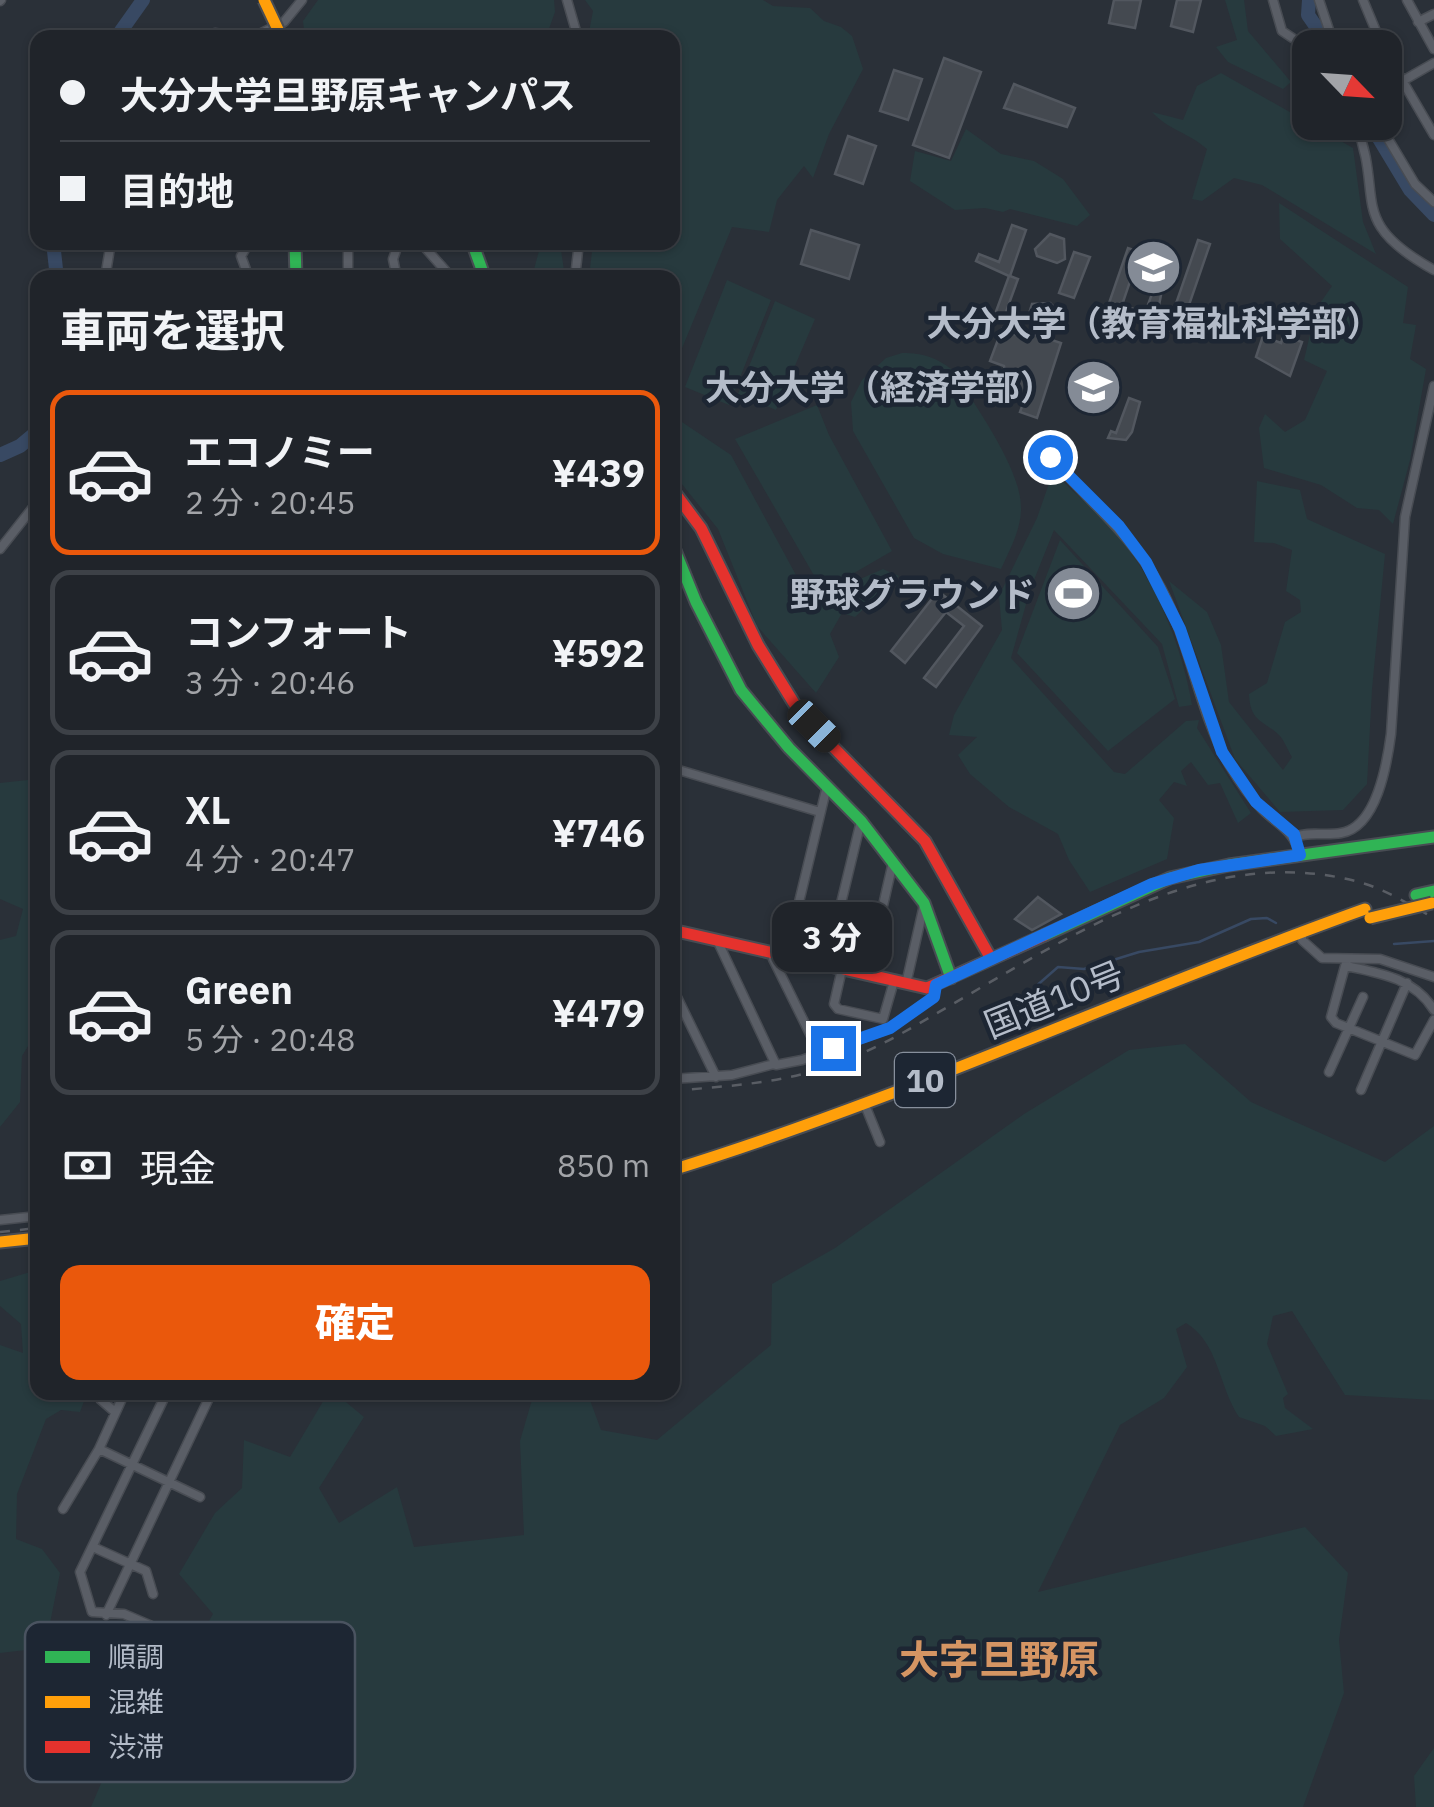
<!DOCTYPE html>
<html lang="ja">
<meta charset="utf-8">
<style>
:root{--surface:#20242a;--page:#282c32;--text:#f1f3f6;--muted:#a2a4a8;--line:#3d4147;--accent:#ea580c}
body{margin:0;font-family:"IBM Plex Sans","Noto Sans JP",sans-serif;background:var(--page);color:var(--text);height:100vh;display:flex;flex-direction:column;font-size:38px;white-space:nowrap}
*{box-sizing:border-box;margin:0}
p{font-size:32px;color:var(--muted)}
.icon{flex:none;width:55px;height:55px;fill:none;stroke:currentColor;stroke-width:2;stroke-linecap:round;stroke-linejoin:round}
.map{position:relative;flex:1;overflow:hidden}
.sheet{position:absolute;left:30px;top:270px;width:650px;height:1130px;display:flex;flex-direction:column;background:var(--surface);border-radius:20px;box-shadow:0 2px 8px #0004,0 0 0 2px var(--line)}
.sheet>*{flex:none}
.hud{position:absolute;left:30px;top:30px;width:650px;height:220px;border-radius:20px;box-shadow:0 2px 8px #0004,0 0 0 2px var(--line);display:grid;align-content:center;height:220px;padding:0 30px;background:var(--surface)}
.needle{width:65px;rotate:115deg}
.buttons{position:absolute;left:1292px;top:30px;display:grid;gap:20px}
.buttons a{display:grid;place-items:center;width:110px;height:110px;border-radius:20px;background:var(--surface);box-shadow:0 2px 8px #0004,0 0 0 2px var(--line);font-size:50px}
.end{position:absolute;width:45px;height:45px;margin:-22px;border:12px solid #1a73e8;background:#fff;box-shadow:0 0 0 5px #fff}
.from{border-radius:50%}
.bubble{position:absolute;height:70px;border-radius:20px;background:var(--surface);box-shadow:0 2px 8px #0004,0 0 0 2px var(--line);font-size:32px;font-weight:800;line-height:70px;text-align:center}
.car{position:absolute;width:30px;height:60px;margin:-30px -15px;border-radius:12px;box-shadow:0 0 8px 2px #0007;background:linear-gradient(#222 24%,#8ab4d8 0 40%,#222 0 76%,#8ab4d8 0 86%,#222 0)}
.hud b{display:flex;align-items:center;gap:35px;height:95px;font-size:38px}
.hud b+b{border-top:2px solid var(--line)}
.hud i{width:25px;height:25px;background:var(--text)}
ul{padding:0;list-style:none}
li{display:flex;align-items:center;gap:30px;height:165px;margin:0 20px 15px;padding:0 10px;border:5px solid var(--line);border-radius:20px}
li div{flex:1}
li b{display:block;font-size:38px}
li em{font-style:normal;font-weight:800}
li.current{border-color:var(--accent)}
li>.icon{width:90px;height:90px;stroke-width:1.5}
h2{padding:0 30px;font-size:45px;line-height:120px}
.pay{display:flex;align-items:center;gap:25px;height:110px;padding:0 30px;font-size:38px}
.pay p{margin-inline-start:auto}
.action{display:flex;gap:20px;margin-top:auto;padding:20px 30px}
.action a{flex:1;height:115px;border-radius:20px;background:var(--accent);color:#fff;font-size:40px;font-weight:800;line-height:115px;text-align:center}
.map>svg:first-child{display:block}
.green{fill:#273a3e}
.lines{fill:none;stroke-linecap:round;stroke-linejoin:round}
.stream{stroke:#384963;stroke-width:2.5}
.river{stroke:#384963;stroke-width:14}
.building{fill:#444950;stroke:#52575f;stroke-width:2.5}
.street-casing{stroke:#484c53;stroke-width:11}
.fast-casing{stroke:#484c53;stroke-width:15}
.slow-casing{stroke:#484c53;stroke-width:15}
.jam-casing{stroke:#484c53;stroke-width:15}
.street{stroke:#5a5e66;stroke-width:8}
.fast{stroke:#30b455;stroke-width:11}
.slow{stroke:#ff9f0a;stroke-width:11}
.jam{stroke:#e5322d;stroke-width:11}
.rail{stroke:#595d64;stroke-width:2.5;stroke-dasharray:10 10;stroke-linecap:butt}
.slow-bridge-casing{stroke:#484c53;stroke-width:15;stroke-linecap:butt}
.slow-bridge{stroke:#ff9f0a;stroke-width:11}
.route{stroke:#1a73e8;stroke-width:12}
.labels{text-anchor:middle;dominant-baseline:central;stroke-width:9;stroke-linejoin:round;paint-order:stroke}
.shield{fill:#1d2633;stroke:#878f9c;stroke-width:2.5}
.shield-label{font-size:32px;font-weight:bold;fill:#b4bcc9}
.poi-label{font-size:35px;font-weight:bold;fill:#b4bcc9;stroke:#1d2633;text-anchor:end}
.street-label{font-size:35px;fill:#b4bcc9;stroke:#1d2633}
.quarter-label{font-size:40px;font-weight:bold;fill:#d59563;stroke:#1d2633}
.key{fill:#1d2633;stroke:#4a5360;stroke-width:2.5}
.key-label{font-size:28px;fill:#b4bcc9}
</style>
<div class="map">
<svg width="1434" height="1807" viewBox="0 0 1434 1807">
<rect width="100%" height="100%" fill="#2a3038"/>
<path class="green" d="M318,0H554L555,12L546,37H305L303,21Z
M585,0H763L773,6L810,8L824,21L841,27L852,36L863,69L829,134L813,178L804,166L777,200L769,232L732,227L673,370L672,278L589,277L593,243L672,242V38L588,37L593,11Z
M1225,0H1244L1248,31L1291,82L1283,89L1228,62L1216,47L1237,40Z
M1221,73L1353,148L1363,222L1376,254L1262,185L1234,178L1202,201L1192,199L1207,149C1189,133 1167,129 1152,112L1183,120L1197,86Z
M966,129L1001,154L1034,161L1063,179L1090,215L1077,226L1010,209L1003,212L985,208L955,210L910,181L915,151L951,161Z
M1279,203L1408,287L1403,323L1416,325L1410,359L1426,369L1410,460L1393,524L1379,510L1357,508L1321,485L1264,468L1259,428L1265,414L1285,432L1305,420L1327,371L1304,360L1316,309L1332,286L1280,239Z
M541,243H560L565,277H532Z
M727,280L771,300L729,405L685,387Z
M775,301L815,319L776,410L738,394Z
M902,353C924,353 938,358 955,372C975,407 1023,470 1021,511C1020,532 1009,551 1001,569L943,554L914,538L853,431L851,402L862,380L886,358Z
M817,405L829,435L892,551L823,591L735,439Z
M676,418L731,455L810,601L883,569L899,576L855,617L842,613L830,634L839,657L816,693L757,626L718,529L673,473Z
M1053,472C1076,495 1104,517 1124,543C1158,587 1183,650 1192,705L1179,707L1162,644L1054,530L1030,590L1011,658L1114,772L1125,774L1186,721L1199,720L1197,728L1251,813L1238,823L1220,783L1208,785L1191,762L1181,771L1187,786L1174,782L1159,800L1174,818L1167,859L1090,892L1069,860L1058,834L1009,807L970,774L958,755L977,737L949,735L954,715L1002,630L999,596L1037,518Z
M1257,481L1300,490L1307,519L1385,554L1372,689L1367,784L1343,810L1280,812L1235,759L1169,581L1207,612L1221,645L1229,702L1283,770L1292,757C1288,751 1284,739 1278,734C1262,720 1250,721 1249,694L1267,683L1285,622L1301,612L1300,600L1286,591L1292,550L1274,543L1254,542Z
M1060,540L1158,647L1175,699L1108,751L1017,653Z
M37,779V1031L22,1056L20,1102L0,1127V940L16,936L23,909L0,899V783Z
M1185,1044L1251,1102L1385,1162L1434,1126V1400L1345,1395L1292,1311L1273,1316L1267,1344L1288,1394L1283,1398L1285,1408L1313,1429L1276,1436L1265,1426L1239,1417C1218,1385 1219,1343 1186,1323L1176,1329L1187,1367L1164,1398L1120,1425L1038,1592L1305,1527L1348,1573L1339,1640L1344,1693L1303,1807H91L125,1727L105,1643L152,1639L182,1668L213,1614L179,1574L215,1513L242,1488L244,1440L290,1457L328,1393H335L364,1417L319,1488L339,1523L397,1487L414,1547L524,1535L520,1441L534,1393H581L590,1400L601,1430L657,1440L771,1345L772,1284L835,1248L1024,1114L1129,1050Z
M37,1270L38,1392L87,1393L80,1412L61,1410L46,1419L17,1494L16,1539L42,1549L60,1573L50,1623L26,1650L0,1653V1345L23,1353L21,1324L0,1306V1281Z
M1434,1748V1807H1416L1414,1776Z"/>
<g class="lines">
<path class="stream" d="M1394,944L1434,941
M1028,1025L1034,988L1058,967L1084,969L1139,952L1199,942L1251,919L1267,918L1276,923"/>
<path class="river" d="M1309,0L1308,15L1331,48
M116,38L143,0
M1369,122L1410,190L1434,215
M53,242L57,278
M0,455L20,446L38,431"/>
</g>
<path class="building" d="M1114,0H1141L1135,28L1109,23Z
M1177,0H1201L1193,32L1171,26Z
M944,58L981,72L949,158L913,145Z
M894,70L922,79L908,120L880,111Z
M1014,84L1075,108L1067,127L1004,108Z
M848,136L876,146L863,184L835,174Z
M1012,225L1026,230L1010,276L1018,279L1003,320L994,317L1009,276L976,261L979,254L999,262Z
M811,230L859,245L849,279L801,264Z
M1050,234L1064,239L1065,259L1057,263L1037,256L1035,249Z
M1198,240L1210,244L1179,334L1107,309L1128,248L1140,252L1122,305L1145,313L1153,291L1161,295L1157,316L1170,321Z
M1074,252L1090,257L1074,298L1059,293Z
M1050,303L1060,313L1056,326L1039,327L1028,317L1032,304Z
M1002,329L1021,337L1025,331L1061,343L1037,418L1020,412L1024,401L1011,397L1014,386L1007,381L1004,366L990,361Z
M1284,333L1298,335L1296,340L1302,342L1290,376L1256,357L1263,336L1281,343Z
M1129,398L1140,402L1132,432L1126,440L1108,438L1111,431L1116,433Z
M938,591L982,626L936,687L924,678L964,626L946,612L905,663L891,651Z
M1038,897L1061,914L1032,930L1015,919Z"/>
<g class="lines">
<defs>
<path id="street" d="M567,0L578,38
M1273,0L1282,31L1303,45L1310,55
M1319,0L1335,48
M1363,0L1383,48
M1407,0L1434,49
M0,1L1,0
M1418,22L1434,14
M207,38L215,33L248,38
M251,38L284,22L302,0
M1385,51L1434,135
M1385,91L1434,63
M1355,122C1386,198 1344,220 1434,270
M1378,122L1415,184L1434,202
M420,242L452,278
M105,278L111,242
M249,278L241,256L247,246H294
M348,278V242
M397,278L393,259L399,242
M575,278L579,242
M1038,441C1077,493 1129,529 1161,588C1191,644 1198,711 1230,766C1239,781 1250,797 1262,809C1279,826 1294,830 1300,855
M0,549L38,501
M672,768L820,812
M1295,837C1309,831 1325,836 1341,833C1377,827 1387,764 1391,734L1405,517L1434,386
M1302,932V940L1322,958L1380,959L1434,977
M717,940L776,1065L802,1060L890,1028L934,997L936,985
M773,953V959L818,1050
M786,956L827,786
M1347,959L1331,1017L1336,1023L1415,1055L1434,1020
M826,965L861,821
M1346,966C1380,973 1414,978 1434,1010
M842,969L834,1004L838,1009L883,1019L894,981
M867,975L893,862
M906,984L924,905
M672,987L716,1077
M1329,1072L1363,997
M672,1079L732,1075L774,1064
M1361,1090L1407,983
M865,1105L880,1142
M0,1220L38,1216
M99,1392L100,1399L115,1412
M99,1449L200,1497
M63,1509L99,1449L125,1392
M93,1547L146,1571L153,1594
M106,1615L209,1398L206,1392
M154,1627L124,1614L92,1612L80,1572L167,1392"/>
<path id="fast" d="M295,242L296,278
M472,242L485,278
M672,543L696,602L741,690L789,748L861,821L924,903L951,978
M1416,895L1434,891
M1045,935L1170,878L1229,865L1434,837"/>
<path id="slow" d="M672,1170C908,1097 1132,992 1365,909
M0,1242L38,1238"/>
<path id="jam" d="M672,489L701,528L758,645L800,713L925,841L990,957
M672,930L927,988L1045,935"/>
</defs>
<use href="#street" class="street-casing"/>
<use href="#fast" class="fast-casing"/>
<use href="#slow" class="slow-casing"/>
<use href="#jam" class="jam-casing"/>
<use href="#street" class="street"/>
<use href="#fast" class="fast"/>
<use href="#slow" class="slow"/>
<use href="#jam" class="jam"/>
<path class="rail" d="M672,1091C725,1086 779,1084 829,1066C873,1052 911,1028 951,1005C1074,934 1210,842 1359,882C1385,889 1410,905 1434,918
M0,1232L38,1228"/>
<defs>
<path id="slow-bridge" d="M264,0L282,38
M1370,918L1432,903"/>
</defs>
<use href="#slow-bridge" class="slow-bridge-casing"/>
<use href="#slow-bridge" class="slow-bridge"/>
</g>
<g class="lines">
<path class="route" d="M833,1048L890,1028L934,997L936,985L1152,884L1199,870L1300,855L1294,834L1256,802L1222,752L1180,629L1146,562L1119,526L1050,457"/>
</g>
<defs>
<symbol id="university-disc" viewBox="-11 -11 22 22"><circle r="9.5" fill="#848b96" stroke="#1d2633"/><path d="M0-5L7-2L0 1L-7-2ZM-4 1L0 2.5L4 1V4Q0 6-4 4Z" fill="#fff"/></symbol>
<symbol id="stadium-disc" viewBox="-11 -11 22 22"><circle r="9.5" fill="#848b96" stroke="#1d2633"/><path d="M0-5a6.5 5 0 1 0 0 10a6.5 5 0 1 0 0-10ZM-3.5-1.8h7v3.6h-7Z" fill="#fff"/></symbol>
</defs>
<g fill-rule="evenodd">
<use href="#university-disc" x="1122" y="236" width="63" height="63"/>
<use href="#university-disc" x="1062" y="356" width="63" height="63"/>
<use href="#stadium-disc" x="1042" y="562" width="63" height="63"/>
</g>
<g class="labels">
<rect class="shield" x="895" y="1053" width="60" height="54" rx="8"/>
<g class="shield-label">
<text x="925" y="1080">10</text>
</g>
<g class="poi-label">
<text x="1154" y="323" text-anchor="middle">大分大学（教育福祉科学部）</text>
<text x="1055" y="387">大分大学（経済学部）</text>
<text x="1035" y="594">野球グラウンド</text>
</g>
<g class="street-label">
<text transform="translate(1054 999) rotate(-22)">国道10号</text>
</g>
<g class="quarter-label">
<text x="999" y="1659">大字旦野原</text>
</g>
</g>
<rect x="25" y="1622" width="330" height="160" rx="15" class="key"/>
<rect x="45" y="1651" width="45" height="12" fill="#30b455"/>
<rect x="45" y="1696" width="45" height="12" fill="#ff9f0a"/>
<rect x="45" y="1741" width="45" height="12" fill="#e5322d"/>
<g class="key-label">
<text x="108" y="1667">順調</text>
<text x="108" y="1712">混雑</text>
<text x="108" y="1757">渋滞</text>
</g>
</svg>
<div class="buttons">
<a><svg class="needle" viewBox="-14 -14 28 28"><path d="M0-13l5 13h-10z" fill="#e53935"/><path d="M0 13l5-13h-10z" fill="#a2a4a8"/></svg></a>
</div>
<i class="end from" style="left:1050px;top:457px"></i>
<i class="end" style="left:833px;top:1048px"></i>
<div class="bubble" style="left:772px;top:902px;width:120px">3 分</div>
<i class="car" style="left:814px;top:726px;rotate:135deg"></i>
<div class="hud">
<b><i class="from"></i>大分大学旦野原キャンパス</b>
<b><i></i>目的地</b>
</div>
<section class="sheet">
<h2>車両を選択</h2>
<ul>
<li class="current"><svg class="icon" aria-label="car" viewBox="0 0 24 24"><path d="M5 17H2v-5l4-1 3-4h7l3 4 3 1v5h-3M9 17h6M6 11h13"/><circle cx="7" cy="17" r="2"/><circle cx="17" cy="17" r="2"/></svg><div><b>エコノミー</b><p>2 分 · 20:45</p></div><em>¥439</em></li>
<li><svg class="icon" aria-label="car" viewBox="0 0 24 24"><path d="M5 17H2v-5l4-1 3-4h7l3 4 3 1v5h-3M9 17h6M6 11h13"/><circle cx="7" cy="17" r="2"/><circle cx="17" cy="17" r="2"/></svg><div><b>コンフォート</b><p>3 分 · 20:46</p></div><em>¥592</em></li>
<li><svg class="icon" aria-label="car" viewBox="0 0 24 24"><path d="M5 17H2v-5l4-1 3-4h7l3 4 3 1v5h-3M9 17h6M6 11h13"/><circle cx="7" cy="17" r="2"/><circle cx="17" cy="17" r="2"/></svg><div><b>XL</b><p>4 分 · 20:47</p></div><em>¥746</em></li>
<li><svg class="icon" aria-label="car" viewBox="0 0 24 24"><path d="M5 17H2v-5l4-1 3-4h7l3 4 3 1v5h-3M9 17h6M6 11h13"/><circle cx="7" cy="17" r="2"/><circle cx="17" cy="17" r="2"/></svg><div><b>Green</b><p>5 分 · 20:48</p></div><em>¥479</em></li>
</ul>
<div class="pay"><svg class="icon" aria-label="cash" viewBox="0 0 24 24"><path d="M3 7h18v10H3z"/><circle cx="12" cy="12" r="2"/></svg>現金<p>850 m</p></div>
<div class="action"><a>確定</a></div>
</section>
</div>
